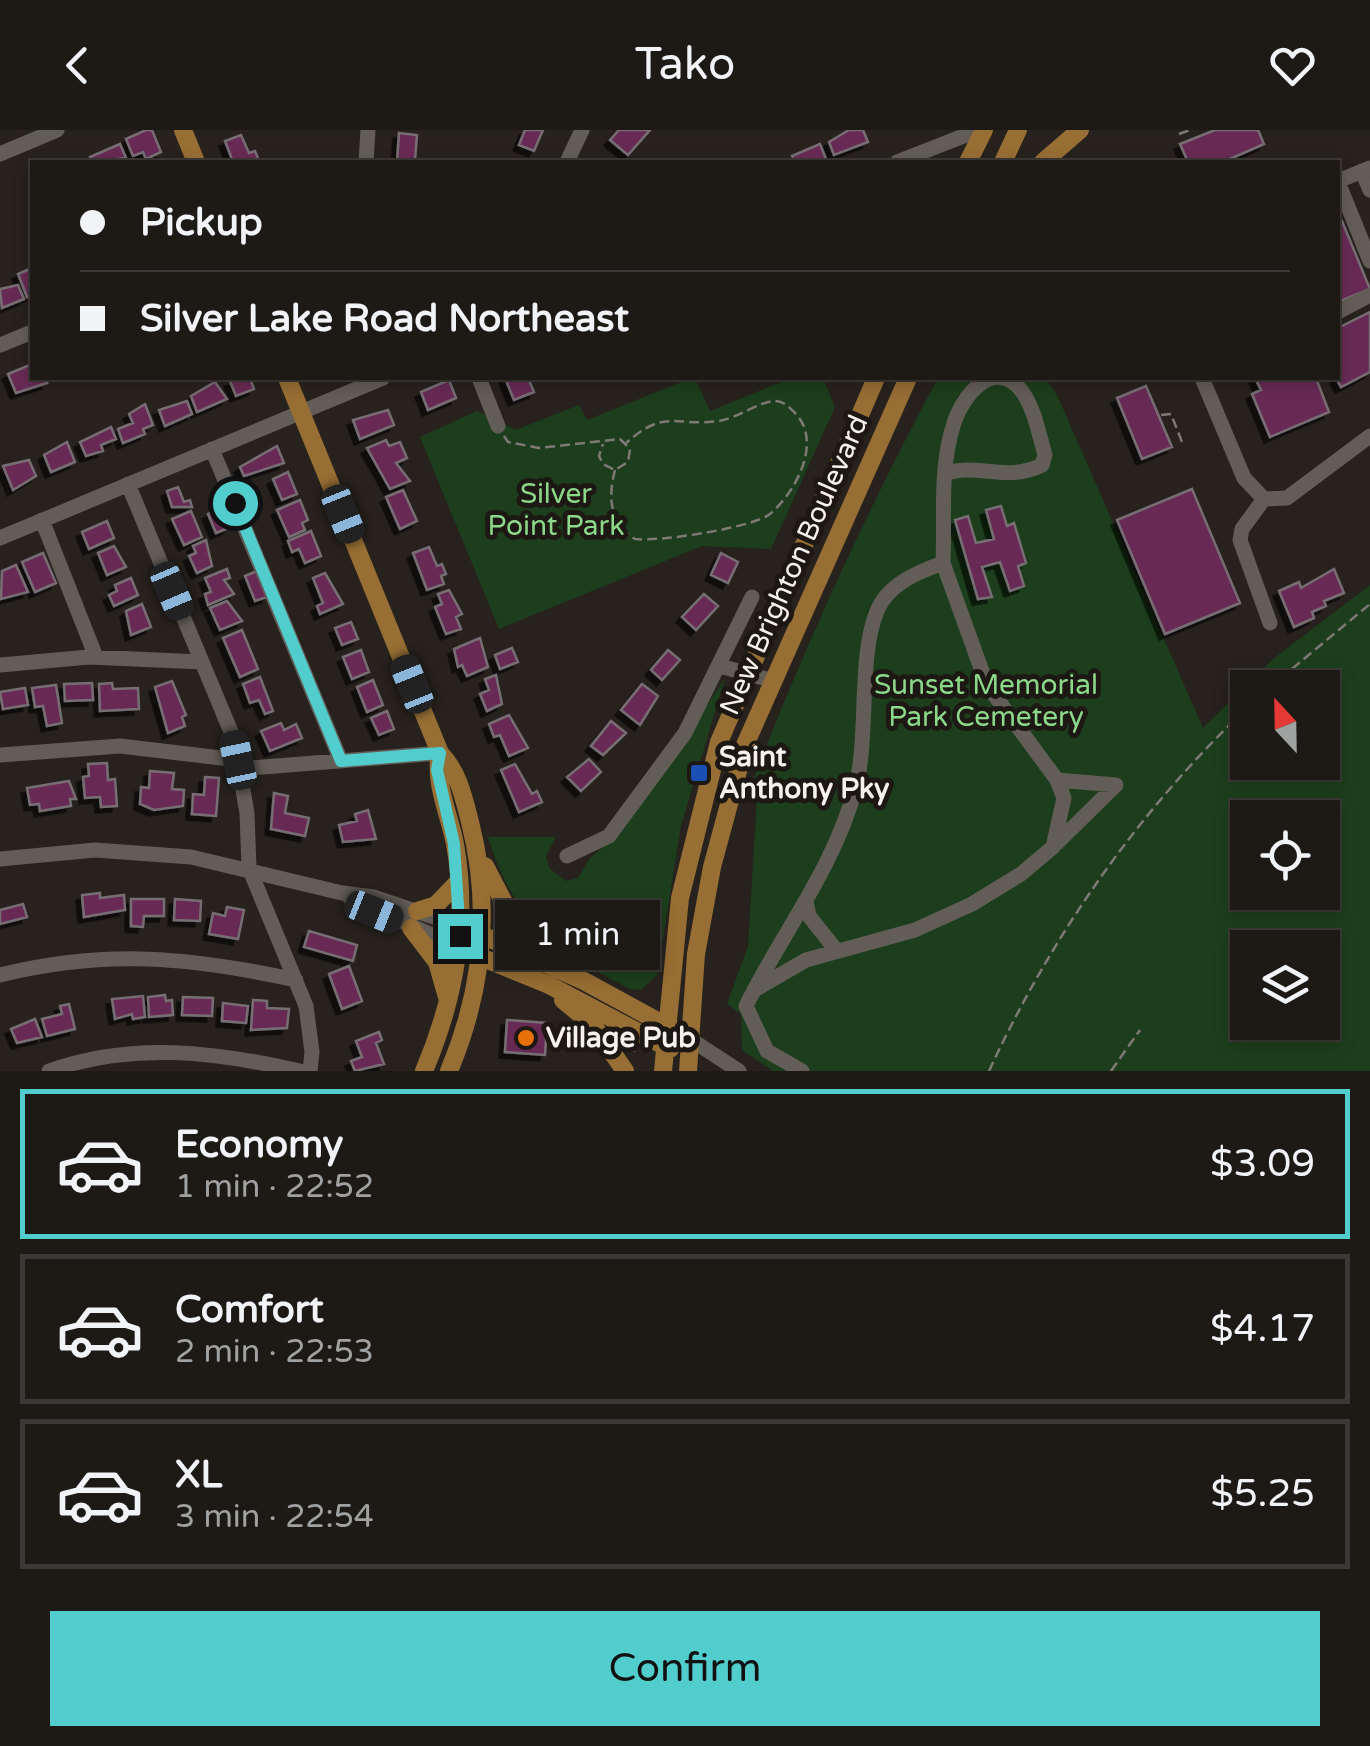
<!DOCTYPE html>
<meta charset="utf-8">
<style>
:root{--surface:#1d1a16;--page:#25231f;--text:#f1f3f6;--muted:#a0a1a1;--line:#3b3835;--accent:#52cdce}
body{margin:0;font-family:"Varela Round",sans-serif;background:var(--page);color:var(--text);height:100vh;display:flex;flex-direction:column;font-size:38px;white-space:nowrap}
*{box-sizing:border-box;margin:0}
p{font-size:32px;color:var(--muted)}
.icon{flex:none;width:55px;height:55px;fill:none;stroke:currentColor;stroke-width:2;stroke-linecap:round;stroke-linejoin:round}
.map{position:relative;height:941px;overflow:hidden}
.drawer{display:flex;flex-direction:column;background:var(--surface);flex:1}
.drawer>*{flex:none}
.top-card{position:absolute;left:30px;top:30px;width:1310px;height:220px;border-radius:0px;box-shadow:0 5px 15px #0003,0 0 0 2px var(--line);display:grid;align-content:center;height:220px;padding:0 50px;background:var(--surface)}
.needle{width:65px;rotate:338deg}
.tools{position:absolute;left:1230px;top:540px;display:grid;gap:20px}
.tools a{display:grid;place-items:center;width:110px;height:110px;border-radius:0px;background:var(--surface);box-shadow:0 5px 15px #0003,0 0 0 2px var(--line);font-size:50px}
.end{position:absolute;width:45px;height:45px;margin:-22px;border:12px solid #52cdce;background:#111;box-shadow:0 0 0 5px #111}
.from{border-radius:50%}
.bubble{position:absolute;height:70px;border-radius:0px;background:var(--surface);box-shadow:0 5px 15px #0003,0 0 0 2px var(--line);font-size:32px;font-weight:600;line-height:70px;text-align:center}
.car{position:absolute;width:30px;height:60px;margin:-30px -15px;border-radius:12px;box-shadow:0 0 8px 2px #0007;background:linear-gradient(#222 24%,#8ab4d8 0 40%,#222 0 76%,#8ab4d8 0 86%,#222 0)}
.top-card b{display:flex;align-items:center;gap:35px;height:95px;font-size:38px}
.top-card b+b{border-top:2px solid var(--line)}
.top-card i{width:25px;height:25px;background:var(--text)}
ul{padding:18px 0 0;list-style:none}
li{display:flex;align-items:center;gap:30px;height:150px;margin:0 20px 15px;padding:0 30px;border:5px solid var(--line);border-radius:0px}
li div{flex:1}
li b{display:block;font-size:38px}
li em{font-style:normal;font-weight:600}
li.active{border-color:var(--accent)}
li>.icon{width:90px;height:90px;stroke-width:1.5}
.cta{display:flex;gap:20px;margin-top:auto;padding:20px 50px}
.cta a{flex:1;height:115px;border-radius:0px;background:var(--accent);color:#111;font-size:40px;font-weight:600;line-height:115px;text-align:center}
header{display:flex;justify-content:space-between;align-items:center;height:130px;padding:0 50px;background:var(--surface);font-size:45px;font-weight:600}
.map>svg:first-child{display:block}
.green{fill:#1c3e1c;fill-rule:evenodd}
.building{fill:#672b54;stroke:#766e73;stroke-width:2.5;filter:url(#shadow)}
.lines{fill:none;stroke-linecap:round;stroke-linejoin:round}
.path{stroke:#7e7975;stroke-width:2.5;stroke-dasharray:10 5;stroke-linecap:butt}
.minor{stroke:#635d57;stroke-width:15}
.major{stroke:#976e33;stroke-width:18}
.route{stroke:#52cdce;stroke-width:12}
.transit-dot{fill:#1a4fb4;stroke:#1e1814;stroke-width:4}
.food-dot{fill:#e8710a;stroke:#1e1814;stroke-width:4}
.labels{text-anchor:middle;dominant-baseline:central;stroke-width:10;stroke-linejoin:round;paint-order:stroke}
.park-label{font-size:28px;fill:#8bd889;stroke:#1e1814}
.street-label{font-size:28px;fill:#f5f1ed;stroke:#1e1814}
.poi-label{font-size:28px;font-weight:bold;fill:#f5f1ed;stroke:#1e1814;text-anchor:start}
</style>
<header><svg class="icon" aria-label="back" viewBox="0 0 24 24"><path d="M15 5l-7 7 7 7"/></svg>Tako<svg class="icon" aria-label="heart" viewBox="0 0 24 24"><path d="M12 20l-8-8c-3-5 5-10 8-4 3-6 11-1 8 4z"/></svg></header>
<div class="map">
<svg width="1370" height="941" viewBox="0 0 1370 941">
<defs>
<filter id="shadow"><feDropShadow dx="-5.5" dy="5.5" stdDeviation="0" flood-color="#0009"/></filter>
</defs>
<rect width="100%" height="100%" fill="#27221d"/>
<path class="green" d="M691,248H695L710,281L791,248H823L835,277L771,419L702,416L499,499L420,307L477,281L516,300L579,275L587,290Z
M938,248H1045L1057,265L1203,598L1273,529L1370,455V941H773L742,920L741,884L727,874L748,816L757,668L750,658C804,517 867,380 938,248ZM1248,558H1322V632H1248ZM1248,688H1322V762H1248ZM1248,818H1322V892H1248Z
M725,548L681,696L657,845L642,859L633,860C556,823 514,792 488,707H556L546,726L549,738L566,751L578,748L590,728L620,704Z"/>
<path class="building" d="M146,0H152L161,22L146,29L143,22L133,26L126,9Z
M525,0H543L534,21L519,15Z
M619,0H650L628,25L610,10Z
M849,0H863L868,12L834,25L829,12Z
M1215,0H1258L1264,14L1223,32H1188L1180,14Z
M399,3L417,5L415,30L410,32H397Z
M241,5L249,23L255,21L259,31L233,32L225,11Z
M120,14L126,28L92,32L90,27Z
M820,14L826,29L795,32L792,26Z
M1342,91L1370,159L1338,172V92Z
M32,138V165L27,167L18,144Z
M18,155L24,169L2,178L0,159Z
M1370,182V242L1341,257L1336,248L1338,198Z
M32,234V248H44L47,253L16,263L8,244Z
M250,248L254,259L236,266L230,251Z
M505,248H528L534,262L514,270Z
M1255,248H1316L1329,282L1270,307L1252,264L1261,260Z
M449,250L456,268L428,280L421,262Z
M215,252L227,269L197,282L191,266Z
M1146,256L1172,317L1142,329L1117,268Z
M187,271L192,284L165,296L159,280Z
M145,274L153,295L143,299L145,304L123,313L118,299L133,293L129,284Z
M388,280L394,295L360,309L353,290Z
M111,297L116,309L101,315L103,321L86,326L80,312Z
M386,310L389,316L400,312L407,328L396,333L410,351L390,359L367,318Z
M67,312L75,332L51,342L44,325Z
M277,316L284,333L244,346L240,337Z
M29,330L36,346L13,360L3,336Z
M288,342L297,364L282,370L273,349Z
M178,357L184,372L190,370L192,377H172L167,361Z
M1192,359L1240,473L1165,504L1117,390Z
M403,360L417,391L400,399L386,367Z
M300,370L308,390L302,393L305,400L289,407L277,380Z
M1001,376L1007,396L1014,393L1026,433L1018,436L1024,456L1010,461L1000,432L982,437L992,467L978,469L955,390L968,386L976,413L994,409L986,380Z
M220,379L228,398L216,403L208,384Z
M191,381L202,407L184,415L172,389Z
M107,391L114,408L89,419L82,402Z
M311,401L321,426L305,433L299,419L292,422L288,411Z
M206,410L212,436L197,443L189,426L196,423L193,416Z
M114,416L126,437L107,445L98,423Z
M429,417L437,436L442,434L446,444L441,446L444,454L427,460L413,423Z
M43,423L56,453L35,462L22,432Z
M721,423L738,432L728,453L711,445Z
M16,435L28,462L1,469L2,441Z
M227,439L230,448L224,450L234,464L208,475L205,464L211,462L205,448Z
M1334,439L1344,463L1324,471L1326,476L1312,482L1314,488L1294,497L1279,461L1299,452L1301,458Z
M257,441L267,467L255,471L245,446Z
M325,443L343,474L320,484L317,476L323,473L313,448Z
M131,448L138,465L114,476L109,465L117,461L115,455Z
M449,460L462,484L456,487L461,499L446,504L435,477L442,474L438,464Z
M704,464L718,476L696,500L682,487Z
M227,471L242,491L220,500L210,478Z
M142,474L151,497L131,505L126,481Z
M351,492L358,509L342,515L335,498Z
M242,500L258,539L240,547L223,508Z
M480,508L488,537L467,546L462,535L458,537L454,519Z
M512,518L518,532L500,539L495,525Z
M361,520L369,542L352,549L343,527Z
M668,520L680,530L662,550L651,540Z
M496,545L502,574L487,581L480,564L489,560L485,549Z
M260,547L273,581L265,584L259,570L250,573L243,554Z
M373,550L383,575L367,582L357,557Z
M172,551L186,585L182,587L185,596L168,603L155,557Z
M92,553L93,570L65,571L64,554Z
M112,553L113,559L138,558L139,579L100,581L99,554Z
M642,554L658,566L640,595L621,580Z
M56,555L62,593L47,596L43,576L35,577L32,558Z
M25,558L28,575L3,579L0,562Z
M387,581L394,599L379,605L371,588Z
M509,585L528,618L509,626L500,605L494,607L489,594Z
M611,591L626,603L603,625L591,616Z
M281,593L284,600L296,594L302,608L270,621L261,601Z
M589,629L601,642L581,661L567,647Z
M107,633L108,650L115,649L117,676L101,677L100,667L85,668L83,647L89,646L88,634Z
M515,634L532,664L537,661L542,672L519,682L501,640Z
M150,641L174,643L172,659L184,660L183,676L154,680L140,674L141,657L149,658Z
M205,647L219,648L216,686L192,684L193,664L204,665Z
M69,651L76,669H70L71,676L40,681L39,674L30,675L27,658Z
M274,663L288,666L285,683L309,688L305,706L271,699Z
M368,680L376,709L343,712L339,695L357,691L355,684Z
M100,763V768L124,765L125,780L84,787L82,765Z
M131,769H164V786H144L143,797L131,796Z
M175,769L201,771L200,791L174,790Z
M23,774L27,787L0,794V780Z
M227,777L244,780L238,809L209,804L213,783L225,786Z
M309,801L357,815L353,831L304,817Z
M349,836L362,871L342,879L329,844Z
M165,865L166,871L172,870L173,885L149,887L148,867Z
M143,866L145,887L133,889L132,884L115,889L112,869Z
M183,867L213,868L212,886L182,885Z
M253,870L267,871V878L289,879L287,898L251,900Z
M223,873L248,876L246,893L222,891Z
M69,874L75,899L47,906L42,889L62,884L60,876Z
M35,889L42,907L17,913L11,899Z
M507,890L547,893L545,925L505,922Z
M379,902L382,910L376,913L384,934L355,941L351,931L362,927L356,911Z"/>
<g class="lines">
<path class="path" d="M1179,4L1190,0
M1161,285L1171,284L1182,312
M504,306L508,312L539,318L620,309L630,319L628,332L615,340L603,334L599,326L603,314
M615,340C608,367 609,393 635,409C658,412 752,398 770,384C796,362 823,311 795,283C789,277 785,272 776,271C762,270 738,288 719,291C673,297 666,278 626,313
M1269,558L1370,474
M627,915L636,922
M989,941C1052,805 1138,681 1248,577
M1111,941L1140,900"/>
<path class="minor" d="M0,24L57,0
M366,32L368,0
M567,32L582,0
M897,32L979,0
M1362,41L1370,60
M1338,51L1370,38
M1338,52L1370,131
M1338,182L1370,165
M0,215L32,202
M479,248L498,296
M1202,248L1244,348L1264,369L1287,368L1370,306
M212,319L341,631
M128,354L234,609L247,683L249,738L306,876L312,922L310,941
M1264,369L1242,399L1240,410L1270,493
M42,390L96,527
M0,408L383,248
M0,535L89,527L202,532
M720,536L770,550
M0,625L120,616L238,630L250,638L440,623
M1057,650L1116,655
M1056,714L1116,655
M567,726L609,706L685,603L752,467
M0,729L95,720L191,727L342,763L374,767L460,796
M350,768L459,817
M806,771L809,786L836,820
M0,845C106,819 190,827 296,850
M756,859L806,830L915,800L972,774L1021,744L1053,717L1064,668L1057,650L987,555L943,433
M690,909L739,941
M49,941C133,911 216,922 300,941
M802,941L767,921L746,876C782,803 835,737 856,656C869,603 858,527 877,481C888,454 918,442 943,433C945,386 939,339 954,293C962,267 993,227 1020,259C1034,275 1039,305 1045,325L1042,335C1006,353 976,332 945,344"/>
<path class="major" d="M183,0L196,32
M968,32L984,0
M1003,32L1018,0
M1043,32L1080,0
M287,248L440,623C458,641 464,668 470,692C492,778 483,860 449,941
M485,736L509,782L561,832
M417,781L436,775L459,751
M411,798L437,832L447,867
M475,802L584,851L672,899
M473,824L549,855L670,919
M563,870L593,895L625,941
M424,941C455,868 469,793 455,714C449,683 434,653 440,623
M663,941L680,768L719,612L876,248
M688,941L696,824L712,737L745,615L908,248"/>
</g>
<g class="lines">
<path class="route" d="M235,373L341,631L440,623L437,640L454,714L460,806"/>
</g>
<rect class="transit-dot" x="689" y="633" width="20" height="20" rx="5"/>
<circle class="food-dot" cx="526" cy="908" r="10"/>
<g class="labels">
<g class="park-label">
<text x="556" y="364">Silver<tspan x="556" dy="32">Point Park</tspan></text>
<text x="986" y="555">Sunset Memorial<tspan x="986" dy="32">Park Cemetery</tspan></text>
</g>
<g class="street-label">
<text transform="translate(794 435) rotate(-66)">New Brighton Boulevard</text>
</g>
<g class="poi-label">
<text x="719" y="627">Saint<tspan x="719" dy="32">Anthony Pky</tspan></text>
<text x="546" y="908">Village Pub</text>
</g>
</g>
</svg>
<div class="tools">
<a><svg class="needle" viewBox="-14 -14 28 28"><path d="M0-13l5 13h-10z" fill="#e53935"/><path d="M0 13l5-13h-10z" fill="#a0a1a1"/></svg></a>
<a><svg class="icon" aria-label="locate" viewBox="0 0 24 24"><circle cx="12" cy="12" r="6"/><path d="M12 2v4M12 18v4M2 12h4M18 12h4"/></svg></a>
<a><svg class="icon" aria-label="layers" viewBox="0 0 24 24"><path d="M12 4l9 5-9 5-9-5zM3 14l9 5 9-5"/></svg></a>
</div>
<i class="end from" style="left:235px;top:373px"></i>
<i class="end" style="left:460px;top:806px"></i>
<div class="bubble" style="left:495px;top:770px;width:165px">1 min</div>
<i class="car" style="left:343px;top:384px;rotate:158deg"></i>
<i class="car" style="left:172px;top:461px;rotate:157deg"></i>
<i class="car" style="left:412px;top:554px;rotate:338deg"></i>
<i class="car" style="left:238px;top:630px;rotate:348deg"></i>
<i class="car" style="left:374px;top:782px;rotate:112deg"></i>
<div class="top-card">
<b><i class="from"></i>Pickup</b>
<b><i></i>Silver Lake Road Northeast</b>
</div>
</div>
<section class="drawer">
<ul>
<li class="active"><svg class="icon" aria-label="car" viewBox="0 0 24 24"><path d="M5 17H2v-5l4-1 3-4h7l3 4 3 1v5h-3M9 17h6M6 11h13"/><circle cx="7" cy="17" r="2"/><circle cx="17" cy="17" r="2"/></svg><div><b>Economy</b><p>1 min · 22:52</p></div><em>$3.09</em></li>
<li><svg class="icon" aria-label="car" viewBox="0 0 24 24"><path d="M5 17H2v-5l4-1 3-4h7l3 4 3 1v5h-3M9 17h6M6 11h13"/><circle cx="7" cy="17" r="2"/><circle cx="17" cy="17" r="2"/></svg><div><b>Comfort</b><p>2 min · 22:53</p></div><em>$4.17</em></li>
<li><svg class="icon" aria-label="car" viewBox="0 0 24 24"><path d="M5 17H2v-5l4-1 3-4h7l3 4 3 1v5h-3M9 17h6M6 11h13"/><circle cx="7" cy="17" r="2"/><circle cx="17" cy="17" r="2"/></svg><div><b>XL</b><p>3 min · 22:54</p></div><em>$5.25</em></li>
</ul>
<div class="cta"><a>Confirm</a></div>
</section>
